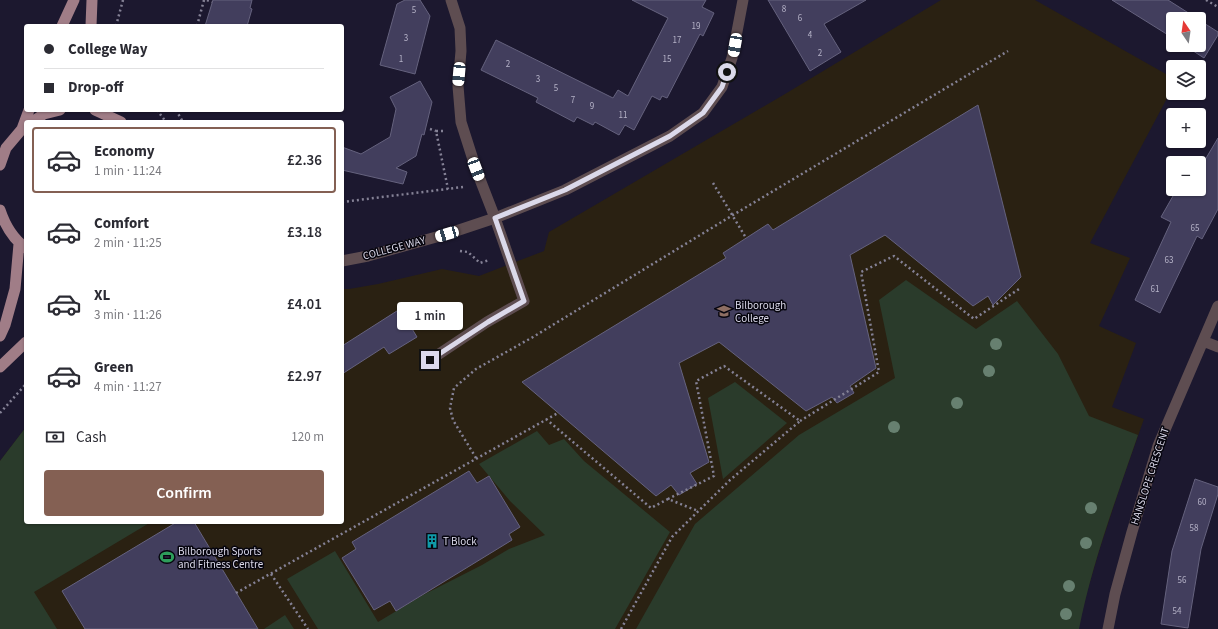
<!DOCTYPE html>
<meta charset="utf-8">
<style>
:root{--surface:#fff;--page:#f2f2f3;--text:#2b2b33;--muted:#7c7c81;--line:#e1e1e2;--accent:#846053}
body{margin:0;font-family:"Source Sans 3",sans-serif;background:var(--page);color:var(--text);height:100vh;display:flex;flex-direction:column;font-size:15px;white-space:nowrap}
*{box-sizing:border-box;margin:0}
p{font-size:13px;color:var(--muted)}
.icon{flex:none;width:22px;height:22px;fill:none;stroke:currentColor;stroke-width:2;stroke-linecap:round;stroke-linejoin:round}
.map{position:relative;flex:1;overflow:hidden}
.panel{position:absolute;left:24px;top:120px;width:320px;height:404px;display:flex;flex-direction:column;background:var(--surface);border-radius:4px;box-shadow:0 1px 3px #0004}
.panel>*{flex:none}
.banner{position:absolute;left:24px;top:24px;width:320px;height:88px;border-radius:4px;box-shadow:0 1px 3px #0004;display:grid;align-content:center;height:88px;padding:0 20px;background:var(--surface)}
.needle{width:26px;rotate:347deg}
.tools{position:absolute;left:1166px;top:12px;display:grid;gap:8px}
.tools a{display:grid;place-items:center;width:40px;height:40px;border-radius:4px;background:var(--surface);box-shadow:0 1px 3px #0004;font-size:20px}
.end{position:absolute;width:18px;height:18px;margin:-9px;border:5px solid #dbd9ea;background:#111;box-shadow:0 0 0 2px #111}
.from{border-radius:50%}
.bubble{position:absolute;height:28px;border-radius:4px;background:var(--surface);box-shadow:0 1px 3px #0004;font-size:13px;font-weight:600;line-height:28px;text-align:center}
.car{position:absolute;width:12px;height:24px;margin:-12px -6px;border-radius:5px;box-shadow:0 0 3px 1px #0007;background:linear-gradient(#fff 24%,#345 0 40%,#fff 0 76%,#345 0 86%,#fff 0)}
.banner b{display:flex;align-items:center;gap:14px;height:38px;font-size:15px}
.banner b+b{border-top:1px solid var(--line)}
.banner i{width:10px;height:10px;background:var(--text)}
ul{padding:7px 0 0;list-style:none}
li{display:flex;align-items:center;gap:12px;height:66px;margin:0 8px 6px;padding:0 12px;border:2px solid transparent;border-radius:4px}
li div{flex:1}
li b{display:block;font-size:15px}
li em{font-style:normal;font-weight:600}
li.selected{border-color:var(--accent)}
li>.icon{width:36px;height:36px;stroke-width:1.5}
.pay{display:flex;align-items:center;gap:10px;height:44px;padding:0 20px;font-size:15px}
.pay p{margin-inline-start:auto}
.primary-button{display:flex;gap:8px;margin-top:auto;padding:8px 20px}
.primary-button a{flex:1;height:46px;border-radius:4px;background:var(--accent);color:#fff;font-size:16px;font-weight:600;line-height:46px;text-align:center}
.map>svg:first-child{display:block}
.education{fill:#2a2112}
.green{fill:#2a3b2b}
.building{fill:#423e5d;stroke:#65627e}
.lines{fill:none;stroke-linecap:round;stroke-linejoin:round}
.path{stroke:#858296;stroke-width:2.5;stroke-dasharray:2 3;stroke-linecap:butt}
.service{stroke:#5e4d51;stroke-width:11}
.minor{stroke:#5e4d51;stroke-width:11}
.primary{stroke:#a07d87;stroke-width:11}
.tree{fill:#678070}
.route{stroke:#dbd9ea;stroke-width:5}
.labels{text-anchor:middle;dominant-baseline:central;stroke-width:3;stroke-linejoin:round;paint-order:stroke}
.number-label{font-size:9px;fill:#b5b2c7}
.street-label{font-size:11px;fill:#dbd9ea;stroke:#06050e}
.poi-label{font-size:11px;fill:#dbd9ea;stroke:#06050e;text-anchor:start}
</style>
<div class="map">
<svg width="1218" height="629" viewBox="0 0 1218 629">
<rect width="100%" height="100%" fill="#1c182f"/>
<path class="education" d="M941,0H1035L1173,78V87L1090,243L1130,258L1099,326L1136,343L1112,407L1144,419L1121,484L1099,551L1087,592L1078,629H0V461L26,427V522H342V289H349L378,284L442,269L479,276L544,251L549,232L785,94Z"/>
<path class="green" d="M906,280L976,329L1017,301L1058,354L1089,416L1138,435C1116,499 1092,563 1079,629H636L695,524L799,435L895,378L879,300Z
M735,382L787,423L723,479L708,398Z
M26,427V522H151L34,592L57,629H0V461Z
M537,431L549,445L564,439L584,461L670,532L615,629H318L287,579L335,551L378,622L423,595L482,565L509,549L545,535L510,501L479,464Z
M285,615L294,629H264Z"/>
<path class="building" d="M213,0H252L250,8L252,9L247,26H205Z
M405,0H420L430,16L415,74L380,65L397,4Z
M632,0H706L702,7L714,13L703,36L700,34L667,98L662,96L660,100L652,96L634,130L625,125L619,135L595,122L593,125L577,117L574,122L536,102L538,98L481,70L496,40L613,98L618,90L628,96L668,18Z
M768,0H866L824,24L841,52L810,71Z
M1112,0H1168L1198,19H1173V38Z
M1199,20L1218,32V35L1204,58L1184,45H1199Z
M420,81L432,102L424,135L422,134L416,156L396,168L407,172L403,184L342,170V147L361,154L390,137L396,109L390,97Z
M978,105L1021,277L993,305L988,296L973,306L885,235L850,255L876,368L850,386L854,393L837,403L832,397L806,411L719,342L679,363L709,462L690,473L697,484L679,495L671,485L656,496L522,382L726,258L723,253L768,224L773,230Z
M1218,138V209L1202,239L1197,236L1160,313L1135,300L1171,222L1161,217L1177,189H1199V170Z
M400,309L417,337L389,354L384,347L342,374V346Z
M469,471L477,483L489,476L520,527L509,534L512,540L396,611L390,601L374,610L342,558L356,549L352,542Z
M1195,479L1218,487V494L1201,549L1188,628L1161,624L1172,551Z
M177,522H194L258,629H85L62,591Z"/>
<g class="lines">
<path class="path" d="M207,0L212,2
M1206,0L1218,7
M116,26L123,0
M197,26L204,0
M157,110L166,122
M176,110L183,122
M430,129L436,131
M443,131H436L448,189
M713,183L746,238
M342,202L463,187
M460,251L468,252L480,263L489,260
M0,413L26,384
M546,419L651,508L668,499L698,511
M800,421L879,372L861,272L894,256L974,319L1019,289
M476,458L453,420L450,408L454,388L476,369L533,337L733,215L1008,51
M271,574L308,629
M236,593L558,413
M621,629L672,537L730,480L800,421L724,366L696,381L714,476L668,499"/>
<path class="service" d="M430,360L487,322L524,301L495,218"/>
<path class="minor" d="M451,0L460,28L461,51L458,86L461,122L476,169L495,218
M342,261L368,256L447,234L495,218L565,190L670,136L703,113L722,87L732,58L743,0
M1203,341L1218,347
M1108,629L1115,594L1132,532L1158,446L1218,306"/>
<path class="primary" d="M62,26L74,0
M91,26L92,0
M95,110L121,122
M32,122L44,114L60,110
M0,165L6,148L22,129L29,110
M0,210C5,225 13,239 26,248
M0,336L5,325L15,289L19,244
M0,367L26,342"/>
</g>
<g class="tree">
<circle cx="996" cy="344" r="6"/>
<circle cx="989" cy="371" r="6"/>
<circle cx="957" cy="403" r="6"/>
<circle cx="894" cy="427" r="6"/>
<circle cx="1091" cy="508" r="6"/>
<circle cx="1086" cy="543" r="6"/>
<circle cx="1069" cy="586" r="6"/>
<circle cx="1066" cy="614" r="6"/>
</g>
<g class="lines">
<path class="route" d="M430,360L488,322L524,301L495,218L565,190L670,136L703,113L722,87L727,72"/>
</g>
<defs>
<symbol id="university-bare" viewBox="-9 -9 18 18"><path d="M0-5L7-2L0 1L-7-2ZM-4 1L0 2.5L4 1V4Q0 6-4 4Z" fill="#8d6e63" stroke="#06050e" stroke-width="2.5" paint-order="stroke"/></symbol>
<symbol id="building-bare" viewBox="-9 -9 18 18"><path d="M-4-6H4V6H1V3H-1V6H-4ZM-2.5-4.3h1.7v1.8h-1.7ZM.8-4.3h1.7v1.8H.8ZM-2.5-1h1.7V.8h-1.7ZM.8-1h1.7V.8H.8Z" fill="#0f9aa8" stroke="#06050e" stroke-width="2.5" paint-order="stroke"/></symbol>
<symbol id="stadium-bare" viewBox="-9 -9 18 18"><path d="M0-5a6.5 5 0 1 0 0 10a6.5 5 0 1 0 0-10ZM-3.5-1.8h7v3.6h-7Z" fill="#2e9e5b" stroke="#06050e" stroke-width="2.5" paint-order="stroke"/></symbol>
</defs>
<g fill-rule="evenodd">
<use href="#university-bare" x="714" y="301" width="20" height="20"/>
<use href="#building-bare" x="422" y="531" width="20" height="20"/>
<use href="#stadium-bare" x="157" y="547" width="20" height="20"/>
</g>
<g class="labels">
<g class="number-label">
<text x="784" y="9">8</text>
<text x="414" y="10">5</text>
<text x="800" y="18">6</text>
<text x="696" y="26">19</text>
<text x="810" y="35">4</text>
<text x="406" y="38">3</text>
<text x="677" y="40">17</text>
<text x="820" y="53">2</text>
<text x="401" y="59">1</text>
<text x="667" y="59">15</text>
<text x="508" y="64">2</text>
<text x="538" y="79">3</text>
<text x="556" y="88">5</text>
<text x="573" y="100">7</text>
<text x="592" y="106">9</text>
<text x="623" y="115">11</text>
<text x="1195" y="228">65</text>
<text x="1169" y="260">63</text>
<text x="1155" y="289">61</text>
<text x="1202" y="502">60</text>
<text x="1194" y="528">58</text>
<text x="1182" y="580">56</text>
<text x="1177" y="611">54</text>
</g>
<g class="street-label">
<text transform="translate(394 248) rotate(-15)">COLLEGE WAY</text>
<text transform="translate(1150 476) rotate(-72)">HANSLOPE CRESCENT</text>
</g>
<g class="poi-label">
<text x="735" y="305">Bilborough<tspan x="735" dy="13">College</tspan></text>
<text x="443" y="541">T Block</text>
<text x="178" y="551">Bilborough Sports<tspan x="178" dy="13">and Fitness Centre</tspan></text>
</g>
</g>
</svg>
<div class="tools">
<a><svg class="needle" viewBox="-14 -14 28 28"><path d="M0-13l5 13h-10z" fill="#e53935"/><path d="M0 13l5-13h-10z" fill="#7c7c81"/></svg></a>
<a><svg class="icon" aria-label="layers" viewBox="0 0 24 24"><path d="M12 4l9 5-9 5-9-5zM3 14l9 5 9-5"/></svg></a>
<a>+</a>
<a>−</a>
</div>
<i class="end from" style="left:727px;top:72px"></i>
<i class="end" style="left:430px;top:360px"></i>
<div class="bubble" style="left:397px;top:302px;width:66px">1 min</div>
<i class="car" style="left:735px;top:45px;rotate:190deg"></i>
<i class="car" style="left:459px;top:74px;rotate:185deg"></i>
<i class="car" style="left:476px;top:169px;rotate:159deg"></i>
<i class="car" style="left:447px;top:234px;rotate:254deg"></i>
<div class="banner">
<b><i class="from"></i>College Way</b>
<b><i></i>Drop-off</b>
</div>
<section class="panel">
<ul>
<li class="selected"><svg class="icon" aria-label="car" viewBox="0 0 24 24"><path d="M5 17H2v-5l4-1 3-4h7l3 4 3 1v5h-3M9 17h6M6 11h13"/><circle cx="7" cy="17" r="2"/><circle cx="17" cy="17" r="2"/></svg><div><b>Economy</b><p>1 min · 11:24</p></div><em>£2.36</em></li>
<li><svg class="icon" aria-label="car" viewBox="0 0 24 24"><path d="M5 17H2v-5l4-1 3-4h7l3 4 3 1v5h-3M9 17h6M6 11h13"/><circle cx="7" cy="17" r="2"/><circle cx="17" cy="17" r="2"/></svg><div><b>Comfort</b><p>2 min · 11:25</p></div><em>£3.18</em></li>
<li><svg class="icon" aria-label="car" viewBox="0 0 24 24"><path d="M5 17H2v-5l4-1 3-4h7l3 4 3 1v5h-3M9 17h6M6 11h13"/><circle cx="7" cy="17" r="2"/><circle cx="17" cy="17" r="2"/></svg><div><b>XL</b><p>3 min · 11:26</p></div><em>£4.01</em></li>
<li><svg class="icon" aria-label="car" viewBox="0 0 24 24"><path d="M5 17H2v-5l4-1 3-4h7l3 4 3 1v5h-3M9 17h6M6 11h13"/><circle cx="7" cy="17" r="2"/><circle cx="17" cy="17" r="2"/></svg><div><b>Green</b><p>4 min · 11:27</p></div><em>£2.97</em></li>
</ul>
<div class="pay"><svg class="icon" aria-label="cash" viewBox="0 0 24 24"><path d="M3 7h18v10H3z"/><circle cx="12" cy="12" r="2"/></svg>Cash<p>120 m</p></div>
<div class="primary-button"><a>Confirm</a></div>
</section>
</div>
